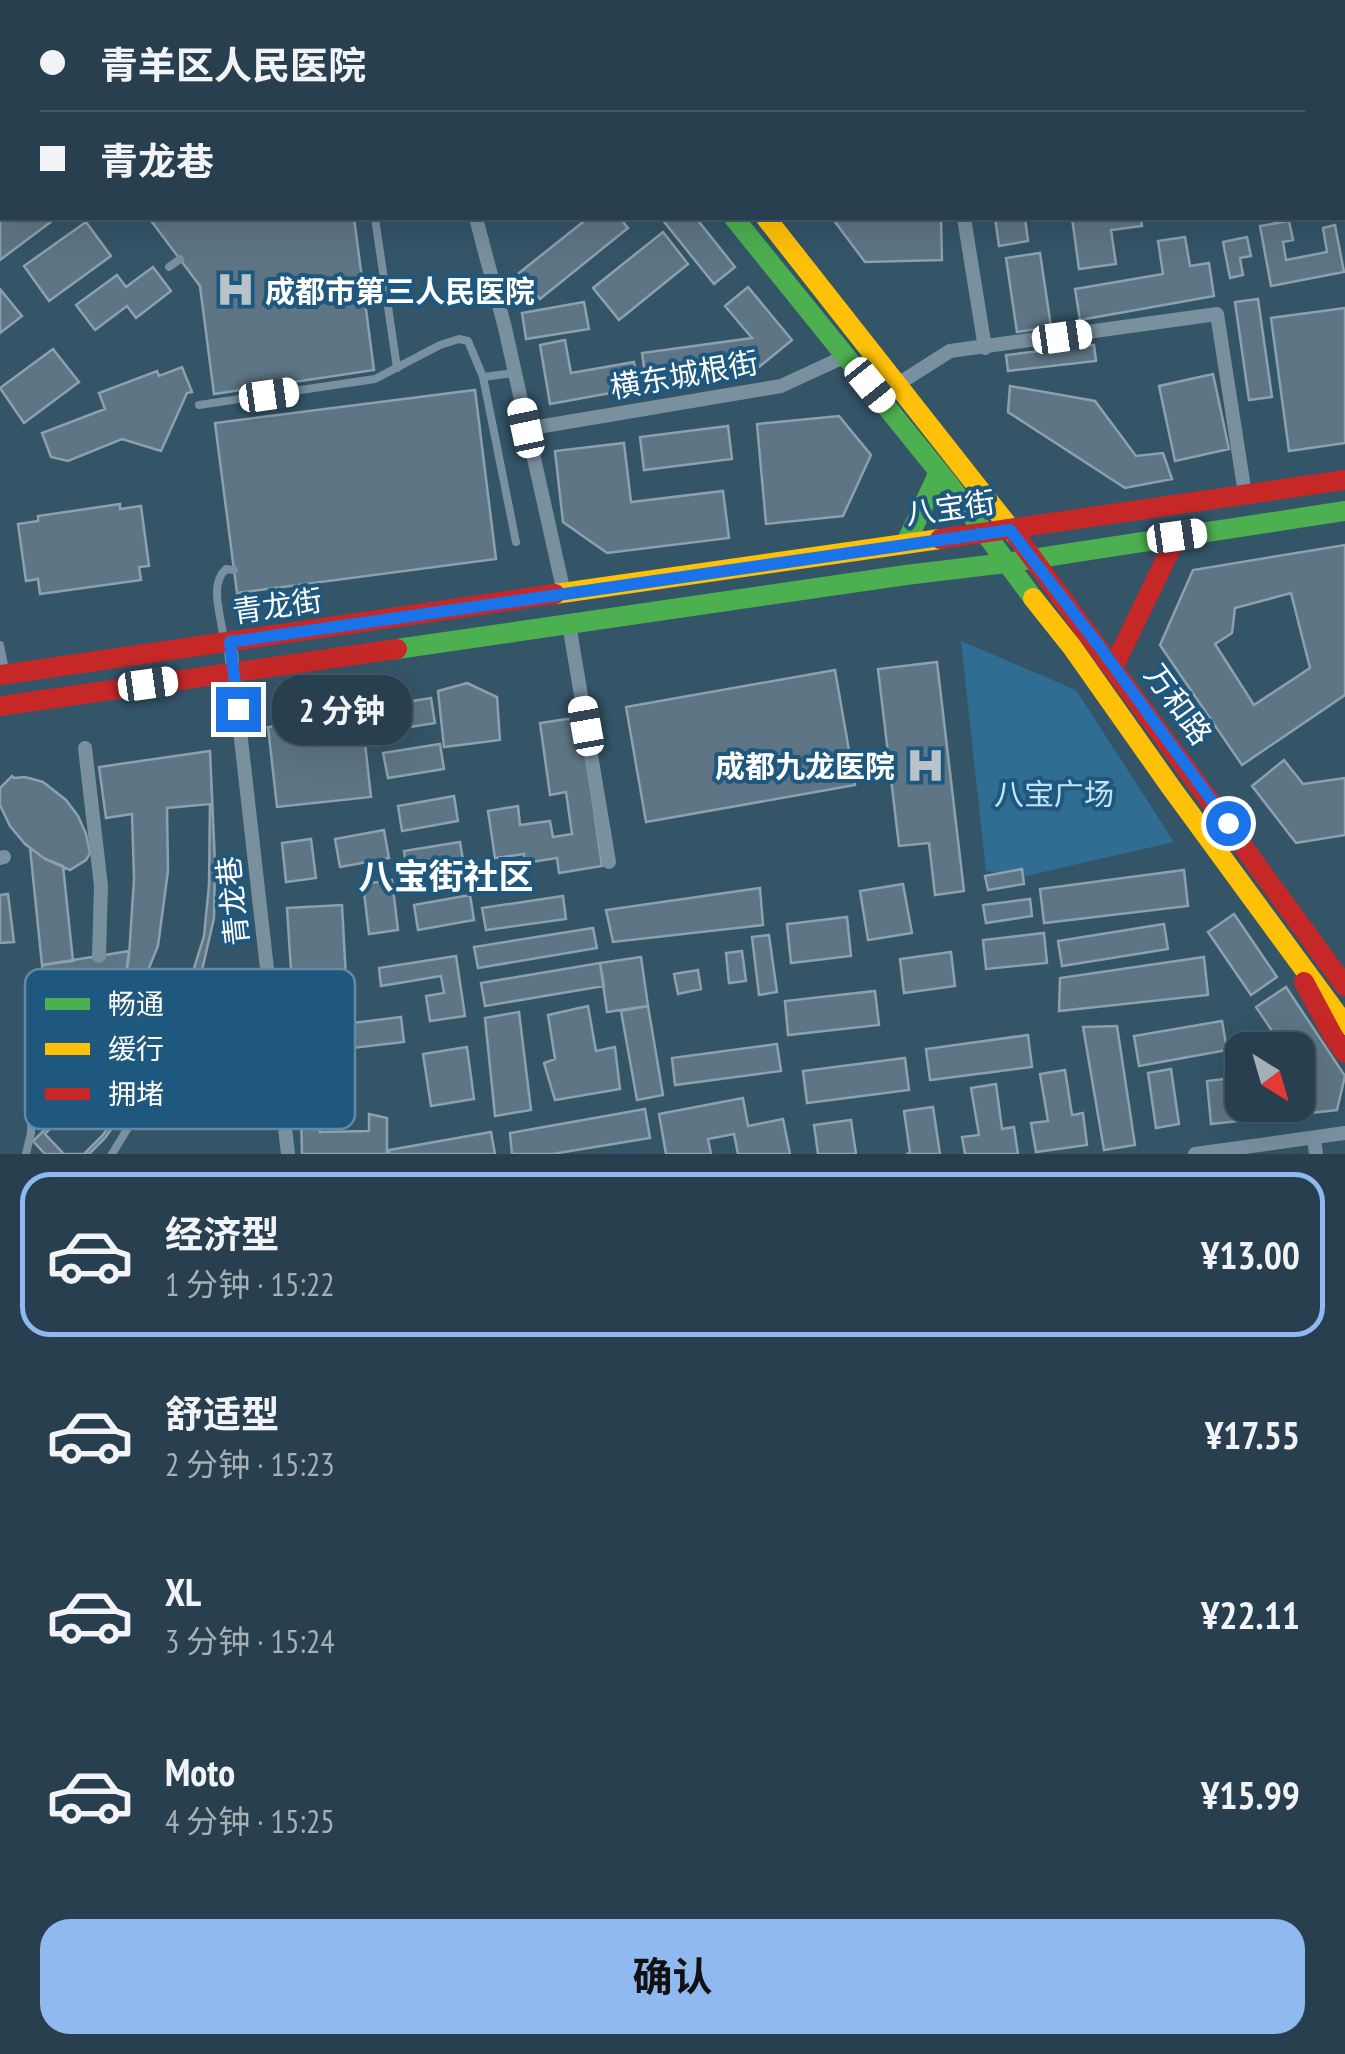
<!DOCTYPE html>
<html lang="zh">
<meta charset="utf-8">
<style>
:root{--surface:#273f4e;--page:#334a58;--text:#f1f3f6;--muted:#a4afb6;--line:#435866;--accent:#90b9f0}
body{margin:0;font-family:"PT Sans Narrow","Noto Sans SC",sans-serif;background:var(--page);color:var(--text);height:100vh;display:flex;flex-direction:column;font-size:38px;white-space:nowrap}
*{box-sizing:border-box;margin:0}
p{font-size:32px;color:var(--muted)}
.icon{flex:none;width:55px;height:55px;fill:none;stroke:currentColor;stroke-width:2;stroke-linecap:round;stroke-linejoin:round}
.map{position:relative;height:1154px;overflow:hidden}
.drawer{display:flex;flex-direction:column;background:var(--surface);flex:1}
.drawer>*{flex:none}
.top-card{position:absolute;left:0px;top:0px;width:1345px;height:220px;box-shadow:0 10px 40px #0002,0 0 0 2px var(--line);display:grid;align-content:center;height:220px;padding:0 40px;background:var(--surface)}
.needle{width:65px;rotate:143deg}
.buttons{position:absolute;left:1225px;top:1032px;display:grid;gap:20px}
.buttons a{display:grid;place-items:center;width:90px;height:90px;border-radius:20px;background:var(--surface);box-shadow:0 10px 40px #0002,0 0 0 2px var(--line);font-size:50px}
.end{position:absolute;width:45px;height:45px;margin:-22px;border:12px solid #1a73e8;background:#fff;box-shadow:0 0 0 5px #fff}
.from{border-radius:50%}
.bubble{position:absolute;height:70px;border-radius:30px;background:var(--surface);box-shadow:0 10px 40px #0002,0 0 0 2px var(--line);font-size:32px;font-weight:700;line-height:70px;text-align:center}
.car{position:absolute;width:30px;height:60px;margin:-30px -15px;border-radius:12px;box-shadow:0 0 8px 2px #0007;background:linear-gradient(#fff 24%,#345 0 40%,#fff 0 76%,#345 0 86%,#fff 0)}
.top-card b{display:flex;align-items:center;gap:35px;height:95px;font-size:38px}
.top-card b+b{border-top:2px solid var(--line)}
.top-card i{width:25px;height:25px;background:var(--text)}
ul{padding:18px 0 0;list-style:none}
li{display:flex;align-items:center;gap:30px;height:165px;margin:0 20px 15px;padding:0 20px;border:5px solid transparent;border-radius:30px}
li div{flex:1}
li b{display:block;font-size:38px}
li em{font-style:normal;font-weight:700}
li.current{border-color:var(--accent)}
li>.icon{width:90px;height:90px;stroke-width:1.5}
.button{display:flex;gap:20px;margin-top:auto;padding:20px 40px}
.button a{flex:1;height:115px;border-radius:30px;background:var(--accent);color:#111;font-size:40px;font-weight:700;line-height:115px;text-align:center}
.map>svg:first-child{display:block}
.green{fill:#2f6d93}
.building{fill:#5d7584;stroke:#8da0ad;stroke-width:2.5;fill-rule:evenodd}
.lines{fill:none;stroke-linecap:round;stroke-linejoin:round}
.lane{stroke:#79909f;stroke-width:8}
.street{stroke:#79909f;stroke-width:14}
.fast{stroke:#4caf50;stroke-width:20}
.slow{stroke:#ffc107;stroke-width:20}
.jam{stroke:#c62828;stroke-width:20}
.route{stroke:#1a73e8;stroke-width:12}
.labels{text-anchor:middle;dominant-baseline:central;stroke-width:8;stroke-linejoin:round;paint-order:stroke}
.poi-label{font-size:30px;font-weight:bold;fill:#fff;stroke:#1e587e;text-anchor:start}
.street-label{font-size:30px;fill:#fff;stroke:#1e587e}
.park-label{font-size:30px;fill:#c5e3f6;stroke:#1e587e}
.quarter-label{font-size:35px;font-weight:bold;fill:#fff;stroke:#1e587e}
.key{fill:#1e587e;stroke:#628aa5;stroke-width:2.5}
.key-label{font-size:28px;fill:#fff}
</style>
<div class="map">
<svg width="1345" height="1154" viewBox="0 0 1345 1154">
<rect width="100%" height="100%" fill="#345468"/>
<path class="green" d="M961,641L1076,690L1174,842L1021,877L986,871Z"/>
<path class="building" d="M36,0H197L199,2H33Z
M2,199V218H56L0,260V201Z
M149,218H354L374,370L214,394L200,286Z
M588,218H620L628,228L540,299L519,273Z
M661,218H696L735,267L714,284Z
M832,218H941L942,260L865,262Z
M995,218H1025L1028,241L999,246Z
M1072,218H1141L1142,226L1111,230L1116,264L1079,269Z
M1289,221L1293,240L1283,242L1286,260L1327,252L1323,228L1335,225L1344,272L1271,286L1260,226Z
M86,222L111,256L49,301L24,266Z
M663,232L688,264L619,320L593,288Z
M1185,237L1190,266L1209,263L1214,296L1080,320L1075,289L1163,274L1158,241Z
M1247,237L1251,256L1240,258L1243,275L1230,278L1223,242Z
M1040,253L1051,327L1017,332L1006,258Z
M153,267L171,291L136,318L127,306L95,330L76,305L117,275L126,287Z
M748,287L792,340L759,367L646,382L642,353L752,338L725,306Z
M0,289L22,316L0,333Z
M1258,299L1272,397L1249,400L1235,302Z
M584,302L589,329L526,339L522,313Z
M1345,308V443L1289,451L1271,318Z
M565,340L571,373L634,362L638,388L550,404L540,345Z
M1094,345L1096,361L1008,371L1006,355Z
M53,349L79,382L24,423L0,388Z
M182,367L192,392L187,393L161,451L122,439L68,461L51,457L42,433L105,409L99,393L157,371L159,376Z
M1213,374L1229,449L1175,461L1159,386Z
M1010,386L1095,401L1136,456L1163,453L1172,479L1125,488L1008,412Z
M475,390L496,559L237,593L215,423Z
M839,416L871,455L843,516L766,524L757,424Z
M728,426L732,459L644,470L640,437Z
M624,443L631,502L723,491L729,538L607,553L563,522L555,451Z
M120,504V509L141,506L149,566L139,567L141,580L40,594L38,579L26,581L18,524L38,521V516Z
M1345,545V695L1242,765L1160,645L1193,570ZM1291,593L1310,668L1254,705L1215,644L1232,633L1235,608Z
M937,662L964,891L935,895L929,843L899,846L878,669Z
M835,670L855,785L646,822L626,707Z
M467,683L497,697L500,740L444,747L438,691Z
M431,698L435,723L379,732L375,707Z
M362,716L371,797L277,807L268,727Z
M581,717L602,866L559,873L557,858L525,863L524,854L495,858L488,811L518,806L520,825L550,821L553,837L572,834L566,792L550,795L540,723Z
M440,744L444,769L388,778L383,753Z
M210,751L215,864L214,918L203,966L180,1026L145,1082L105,1138L89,1154H45L33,1141L62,1113L98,1067L115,1031L120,1016L129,956L134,879L132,814L106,818L99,767Z
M1284,760L1303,784L1345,778V835L1296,843L1252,786Z
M12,776L14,778L25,777L43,782L66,800L78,816L86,834L90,853L86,860L70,870L45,859L25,844L10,826L0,805V788Z
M454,796L458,821L402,831L398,806Z
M210,804L209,885L204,936L181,1010L162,1048L140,1085L102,1136L84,1154H64L45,1134L80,1098L120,1038L158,946L168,871L167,808Z
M384,830L389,858L340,867L335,839Z
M311,839L316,878L286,882L282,843Z
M460,842L464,866L408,876L404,851Z
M30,848L45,859L63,866L73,961L42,965Z
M1022,869L1024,884L988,890L985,876Z
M1184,870L1188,906L1044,923L1040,889Z
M392,880L398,930L369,934L363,884Z
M903,884L912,933L868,940L860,891Z
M760,888L763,925L613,942L606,910Z
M8,894L14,942L0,943V895Z
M470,895L474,920L418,930L414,905Z
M563,896L566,919L486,930L482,908Z
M1030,899L1032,916L986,923L983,905Z
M342,905L347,997L293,1001L287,908Z
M1234,914L1277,977L1251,995L1208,932Z
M847,917L851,956L791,963L787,924Z
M1164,924L1168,949L1062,966L1058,941Z
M593,928L597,948L478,968L474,947Z
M1044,933L1047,963L986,969L983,940Z
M769,935L777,992L759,995L752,937Z
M129,951L123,998L48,1008L42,965Z
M742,951L746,981L729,983L726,953Z
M951,952L955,986L904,993L900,959Z
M456,956L465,1016L430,1021L426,996L444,993L441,976L381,986L379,968Z
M641,957L648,1006L607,1012L600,963Z
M1204,957L1208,995L1059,1011L1060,978Z
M600,963L604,986L485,1006L481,983Z
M698,970L701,989L678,994L674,974Z
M1286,987L1345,1076L1337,1110L1211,1124L1207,1081L1242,1077V1105H1298V1050H1285L1256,1007Z
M875,991L879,1025L788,1035L785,1001Z
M588,1006L596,1051L615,1047L620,1089L555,1100L544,1063L555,1059L548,1015Z
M648,1006L663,1095L637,1100L621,1011Z
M519,1012L531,1110L495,1116L485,1018Z
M401,1017L404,1042L343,1049L349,1099L320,1103L311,1028Z
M1222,1021L1227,1050L1139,1066L1134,1036Z
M1117,1026L1135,1145L1104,1150L1083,1027Z
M1028,1035L1032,1067L930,1080L926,1049Z
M777,1044L781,1071L675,1085L672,1058Z
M467,1047L474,1099L431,1106L423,1054Z
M905,1058L909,1090L807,1103L803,1071Z
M1171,1069L1179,1124L1156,1128L1148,1073Z
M1065,1070L1072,1115L1083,1113L1087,1145L1036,1152L1031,1123L1048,1121L1040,1074Z
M996,1084L1002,1129L1014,1127L1018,1154H965L962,1137L979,1135L971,1088Z
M743,1098L748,1126L783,1119L790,1154H738L734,1134L708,1139L711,1154H666L659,1114Z
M933,1107L940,1154H906L910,1153L904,1111Z
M645,1109L650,1138L552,1154H512L510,1133Z
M301,1114H320V1132L369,1131V1114L387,1118V1154H302Z
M851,1120L856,1154H818L814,1125Z
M491,1132L495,1154H390L389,1150Z"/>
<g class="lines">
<path class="lane" d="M228,0L230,2
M0,94L2,92
M0,118L2,121
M0,191L2,189
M375,218L397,368
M169,267L180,259
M483,377L514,373
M199,405L375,379L440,345L459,339L468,341L483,377L516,542
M227,639L223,635C221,615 209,584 226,569L234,570
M0,645L5,670
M26,1154L31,1133L32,1102
M112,1154L193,1021L207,1012L271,998"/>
<path class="street" d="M420,0L421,2
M1026,2L1042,0
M1342,122L1345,121
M476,218L505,328L564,593
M964,218L985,348
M898,384L950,351L1217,314L1245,494
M526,429L781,386L846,356
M569,624L609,862
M230,642L288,1154
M85,748L101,886L99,956
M0,858L4,857
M1314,1138L1316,1154
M1195,1154L1345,1133"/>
<path class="fast" d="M562,0L564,2
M734,218L948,483L1033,598
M906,543L939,472
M397,649L906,575L1006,563L1345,511"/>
<path class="slow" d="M593,0L595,2
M766,218L1017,537
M555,594L940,539
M1033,598L1072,647L1170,786L1345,1025"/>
<path class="jam" d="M1017,537L1345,986
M940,539L1345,480
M1114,666L1177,536
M0,675L555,594
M0,706L397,649
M1304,982L1333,1036L1345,1053"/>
</g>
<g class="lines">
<path class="route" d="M238,709L230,642L1010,530L1099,646L1228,823"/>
</g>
<defs>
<symbol id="hospital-bare" viewBox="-9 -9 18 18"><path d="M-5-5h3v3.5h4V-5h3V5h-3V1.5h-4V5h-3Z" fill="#b8c3ca" stroke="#1e587e" stroke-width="2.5" paint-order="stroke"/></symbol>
</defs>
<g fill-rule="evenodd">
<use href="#hospital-bare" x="208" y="262" width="55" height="55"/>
<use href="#hospital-bare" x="898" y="738" width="55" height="55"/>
</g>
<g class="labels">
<g class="poi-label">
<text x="265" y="290">成都市第三人民医院</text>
<text x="895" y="765" text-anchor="end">成都九龙医院</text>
</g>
<g class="street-label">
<text transform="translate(684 374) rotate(-10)">横东城根街</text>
<text transform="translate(950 507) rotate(-8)">八宝街</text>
<text transform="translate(277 605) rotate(-8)">青龙街</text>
<text transform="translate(1179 704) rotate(54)">万和路</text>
<text transform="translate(232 901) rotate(-96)">青龙巷</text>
</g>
<g class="park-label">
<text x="1054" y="793">八宝广场</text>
</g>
<g class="quarter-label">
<text x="446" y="876">八宝街社区</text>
</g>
</g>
<rect x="25" y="969" width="330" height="160" rx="15" class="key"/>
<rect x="45" y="998" width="45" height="12" fill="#4caf50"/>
<rect x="45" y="1043" width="45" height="12" fill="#ffc107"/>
<rect x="45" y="1088" width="45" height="12" fill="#c62828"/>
<g class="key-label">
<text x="108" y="1014">畅通</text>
<text x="108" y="1059">缓行</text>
<text x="108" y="1104">拥堵</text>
</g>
</svg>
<div class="buttons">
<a><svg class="needle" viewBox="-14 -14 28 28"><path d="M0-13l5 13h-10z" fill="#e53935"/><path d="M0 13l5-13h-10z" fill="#a4afb6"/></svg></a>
</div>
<i class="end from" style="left:1228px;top:823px"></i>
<i class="end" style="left:238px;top:709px"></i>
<div class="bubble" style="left:272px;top:675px;width:140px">2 分钟</div>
<i class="car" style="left:1062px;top:337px;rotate:82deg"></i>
<i class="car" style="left:870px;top:385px;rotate:141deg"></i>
<i class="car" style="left:269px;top:395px;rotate:82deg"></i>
<i class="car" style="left:526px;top:428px;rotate:348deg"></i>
<i class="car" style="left:1177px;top:536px;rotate:82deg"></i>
<i class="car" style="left:148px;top:684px;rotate:82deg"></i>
<i class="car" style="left:586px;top:726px;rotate:350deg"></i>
<div class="top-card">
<b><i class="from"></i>青羊区人民医院</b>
<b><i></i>青龙巷</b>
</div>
</div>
<section class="drawer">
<ul>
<li class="current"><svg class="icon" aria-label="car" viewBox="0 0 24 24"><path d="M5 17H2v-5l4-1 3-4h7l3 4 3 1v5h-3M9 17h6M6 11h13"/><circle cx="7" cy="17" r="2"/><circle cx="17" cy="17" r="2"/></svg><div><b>经济型</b><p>1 分钟 · 15:22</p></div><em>¥13.00</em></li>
<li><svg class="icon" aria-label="car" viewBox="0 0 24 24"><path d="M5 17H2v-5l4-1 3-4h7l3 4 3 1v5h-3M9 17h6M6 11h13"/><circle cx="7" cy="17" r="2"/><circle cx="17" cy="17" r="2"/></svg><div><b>舒适型</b><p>2 分钟 · 15:23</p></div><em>¥17.55</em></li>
<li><svg class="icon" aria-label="car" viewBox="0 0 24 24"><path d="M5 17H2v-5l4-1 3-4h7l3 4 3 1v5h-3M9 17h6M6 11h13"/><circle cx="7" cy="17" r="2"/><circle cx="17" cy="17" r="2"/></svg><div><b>XL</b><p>3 分钟 · 15:24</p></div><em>¥22.11</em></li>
<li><svg class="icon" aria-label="car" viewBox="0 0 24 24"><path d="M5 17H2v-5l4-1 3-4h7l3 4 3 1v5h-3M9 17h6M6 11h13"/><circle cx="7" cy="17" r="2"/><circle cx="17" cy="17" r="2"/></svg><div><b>Moto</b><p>4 分钟 · 15:25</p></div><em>¥15.99</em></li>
</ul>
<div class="button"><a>确认</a></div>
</section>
